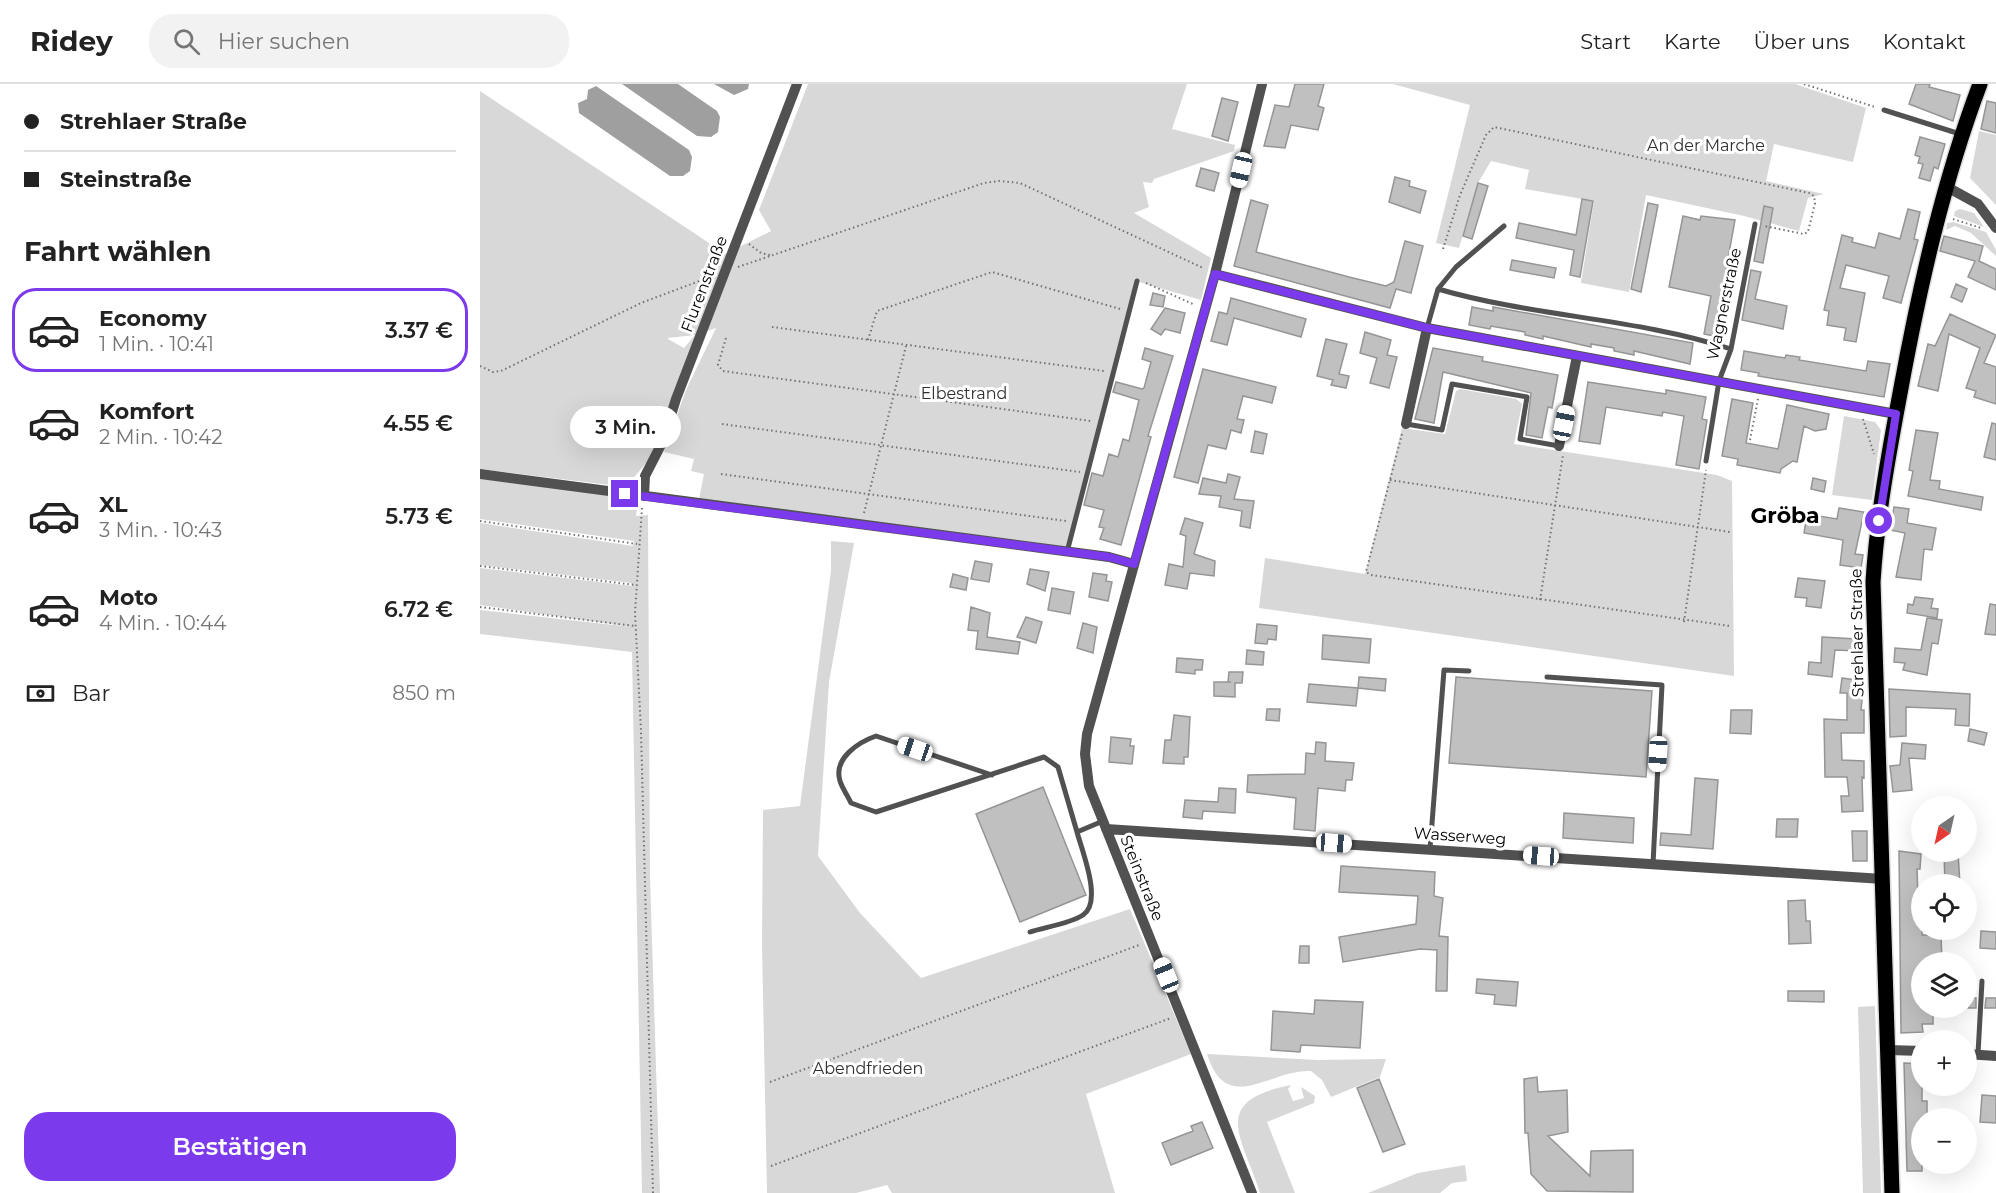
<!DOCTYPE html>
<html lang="de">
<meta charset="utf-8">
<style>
:root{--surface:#fff;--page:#f2f2f2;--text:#222;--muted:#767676;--line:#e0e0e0;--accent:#7c3aed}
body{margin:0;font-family:Montserrat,sans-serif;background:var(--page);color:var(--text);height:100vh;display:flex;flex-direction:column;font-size:22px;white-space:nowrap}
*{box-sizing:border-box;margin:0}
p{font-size:20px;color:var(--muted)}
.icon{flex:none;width:33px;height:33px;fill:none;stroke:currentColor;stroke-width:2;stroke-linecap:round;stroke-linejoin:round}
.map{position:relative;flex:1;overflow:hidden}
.drawer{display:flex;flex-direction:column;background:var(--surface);width:480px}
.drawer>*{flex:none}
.hud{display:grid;align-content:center;height:132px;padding:0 24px;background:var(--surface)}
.needle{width:39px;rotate:214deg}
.controls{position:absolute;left:1431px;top:712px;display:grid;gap:12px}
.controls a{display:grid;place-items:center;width:66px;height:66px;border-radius:50%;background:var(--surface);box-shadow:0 6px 24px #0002;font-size:30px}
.end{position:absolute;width:27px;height:27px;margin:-14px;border:8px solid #7c3aed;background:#fff;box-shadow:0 0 0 3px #fff}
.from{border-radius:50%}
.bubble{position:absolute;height:42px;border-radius:21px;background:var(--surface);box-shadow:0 6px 24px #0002;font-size:20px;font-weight:600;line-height:42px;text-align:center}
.car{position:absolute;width:18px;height:36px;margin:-18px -9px;border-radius:8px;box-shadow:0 0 4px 2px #0007;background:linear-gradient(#fff 24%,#345 0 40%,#fff 0 76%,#345 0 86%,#fff 0)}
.hud b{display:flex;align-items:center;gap:21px;height:57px;font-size:22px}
.hud b+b{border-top:2px solid var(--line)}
.hud i{width:15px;height:15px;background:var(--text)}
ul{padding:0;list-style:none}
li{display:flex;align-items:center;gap:18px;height:84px;margin:0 12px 9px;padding:0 12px;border:3px solid transparent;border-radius:24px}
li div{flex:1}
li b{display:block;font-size:22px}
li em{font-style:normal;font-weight:600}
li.active{border-color:var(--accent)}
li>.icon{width:54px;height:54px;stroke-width:1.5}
h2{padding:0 24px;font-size:27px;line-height:72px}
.pay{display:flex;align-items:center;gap:15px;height:66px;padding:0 24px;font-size:22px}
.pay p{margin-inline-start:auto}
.primary-button{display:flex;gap:12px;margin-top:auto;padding:12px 24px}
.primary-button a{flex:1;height:69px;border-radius:24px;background:var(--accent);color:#fff;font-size:24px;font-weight:600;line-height:69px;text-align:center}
header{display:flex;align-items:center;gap:36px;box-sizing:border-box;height:84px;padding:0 30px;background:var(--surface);border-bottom:2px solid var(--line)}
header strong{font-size:28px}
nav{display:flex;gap:33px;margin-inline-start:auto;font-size:21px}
.search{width:420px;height:54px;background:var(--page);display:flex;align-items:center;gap:15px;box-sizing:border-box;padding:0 21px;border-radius:24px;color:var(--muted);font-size:22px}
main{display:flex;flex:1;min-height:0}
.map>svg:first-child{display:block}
.green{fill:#d8d8d8;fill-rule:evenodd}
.water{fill:#9f9f9f}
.building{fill:#c0c0c0;stroke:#959595;stroke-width:1.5}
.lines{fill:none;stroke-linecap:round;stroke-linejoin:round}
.primary-casing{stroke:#dbdbdb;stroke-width:18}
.path{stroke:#737373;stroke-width:2;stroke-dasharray:1.5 3;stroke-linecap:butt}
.service{stroke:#515151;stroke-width:5}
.minor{stroke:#515151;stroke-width:10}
.primary{stroke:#000;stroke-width:15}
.route{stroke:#7c3aed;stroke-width:8}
.labels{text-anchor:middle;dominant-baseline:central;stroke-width:6;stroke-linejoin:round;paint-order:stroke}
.park-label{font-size:16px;fill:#2f2f2f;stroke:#fff}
.street-label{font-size:16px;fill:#000;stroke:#fff}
.district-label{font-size:22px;font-weight:bold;fill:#000;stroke:#fff}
</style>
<header>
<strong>Ridey</strong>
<div class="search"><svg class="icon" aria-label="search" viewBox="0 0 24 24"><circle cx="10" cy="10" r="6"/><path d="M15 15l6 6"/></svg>Hier suchen</div>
<nav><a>Start</a><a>Karte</a><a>Über uns</a><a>Kontakt</a></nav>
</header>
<main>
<section class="drawer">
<div class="hud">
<b><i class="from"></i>Strehlaer Straße</b>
<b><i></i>Steinstraße</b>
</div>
<h2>Fahrt wählen</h2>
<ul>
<li class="active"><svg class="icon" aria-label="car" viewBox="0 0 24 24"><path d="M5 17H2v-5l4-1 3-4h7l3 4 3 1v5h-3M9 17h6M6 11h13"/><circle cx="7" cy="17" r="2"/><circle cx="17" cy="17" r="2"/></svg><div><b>Economy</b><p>1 Min. · 10:41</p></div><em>3.37 €</em></li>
<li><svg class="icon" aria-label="car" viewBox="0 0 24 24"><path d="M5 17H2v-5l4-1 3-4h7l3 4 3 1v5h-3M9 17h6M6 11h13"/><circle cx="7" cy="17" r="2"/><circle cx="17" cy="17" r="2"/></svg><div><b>Komfort</b><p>2 Min. · 10:42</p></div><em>4.55 €</em></li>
<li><svg class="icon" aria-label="car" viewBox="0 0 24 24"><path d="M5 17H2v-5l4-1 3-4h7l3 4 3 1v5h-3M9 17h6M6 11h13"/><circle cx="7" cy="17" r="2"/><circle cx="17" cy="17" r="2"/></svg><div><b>XL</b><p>3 Min. · 10:43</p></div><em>5.73 €</em></li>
<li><svg class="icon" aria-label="car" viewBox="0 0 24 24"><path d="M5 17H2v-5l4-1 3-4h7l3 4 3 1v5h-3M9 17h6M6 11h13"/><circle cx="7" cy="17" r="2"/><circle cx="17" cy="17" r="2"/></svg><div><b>Moto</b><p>4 Min. · 10:44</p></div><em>6.72 €</em></li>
</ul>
<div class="pay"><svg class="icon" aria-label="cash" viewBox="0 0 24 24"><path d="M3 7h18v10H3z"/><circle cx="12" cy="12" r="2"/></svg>Bar<p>850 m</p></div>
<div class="primary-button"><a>Bestätigen</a></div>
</section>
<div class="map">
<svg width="1516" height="1109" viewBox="0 0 1516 1109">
<rect width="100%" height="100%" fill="#fff"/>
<path class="green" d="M328,0H707L692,45L755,61L754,67L674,95L672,99L663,98L669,123L654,129L731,174L721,216L659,198L589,463L219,415L224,390L211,387L214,375L184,368L206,306L236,244L216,251L171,373L146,403L0,385V7L226,157L243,171L291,147L279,126ZM215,251L204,264L188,255V254Z
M913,0H1315L1386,24L1373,78L1294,60L1286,97L1344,110L1328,114L1319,147L1264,132L1166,111L1149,208L1101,199L1114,117L1045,105L1049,86L1011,77L998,99L979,164L956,159L990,21Z
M1499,47L1516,51V121L1490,94Z
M1480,125L1494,129L1504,143L1474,132L1475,127Z
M1473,138L1506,148L1516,166V172L1491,149L1475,142L1466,146L1467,139Z
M980,305L1036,315L1042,320L1034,360L1237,391L1252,397L1254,592L779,524L785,474L885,490L922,344L965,350L976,307Z
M1364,332L1395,338L1401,346L1392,416L1352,411Z
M0,392L155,415L158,419L156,432L168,431L170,793L180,1109H162L152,568L0,550V526L152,543L0,521V484L152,502L151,499L0,481V439L153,462L154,457L0,435Z
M351,457L374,459L349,598L338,772L380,829L441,894L650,825L711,970L606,1010L635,1109H412L407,1101L376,1109H287L282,861L283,726L320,722L351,487Z
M1395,922L1401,1109H1383L1378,923Z
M727,970L837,976L906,975L900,993L851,1013L842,996L831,987C789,985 747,1033 727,970Z
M811,1001L808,1005L813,1017L824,1014L821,1003L835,1012L834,1019L787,1038L815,1109H780C763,1054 728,1017 811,1001Z
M985,1081L987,1097L972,1099L960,1109H888L938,1089Z"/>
<path class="water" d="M142,0H198L237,27L240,33L238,48L231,53L217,52Z
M234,0H269L268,5L254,11Z
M116,2L209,66L212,73L210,87L203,92H190L99,29L98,19L107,15L108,6Z"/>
<path class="building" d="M815,0H844L838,22L844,24L838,46L811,41L805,64L784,62L795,21L809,23Z
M1436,0H1450L1449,3L1480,11L1473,37L1429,20Z
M742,14L758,18L748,57L732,52Z
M1507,17L1516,19V49L1501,45Z
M1440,53L1465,60L1458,85L1454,83L1450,97L1439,94L1443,80L1438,79L1440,73L1435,71Z
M721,84L739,89L734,107L716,102Z
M915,93L930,97L929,102L946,107L940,129L909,118Z
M998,99L1008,102L992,155L983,152Z
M1102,115L1113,117L1100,193L1090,191L1094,166L1036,154L1039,139L1096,151Z
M771,116L788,121L776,168L869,193L906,202L914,198L925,157L943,162L931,209L916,205L910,224L754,182Z
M1168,119L1178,121L1161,208L1151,205Z
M1284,122L1293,124L1283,179L1274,177Z
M1428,125L1440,128L1434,155L1438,156L1421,219L1403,214L1409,192L1366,181L1360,204L1385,209L1376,258L1364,256L1366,244L1347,241L1349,227L1344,226L1362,151L1373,154L1372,158L1395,164L1399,149L1420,155Z
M1203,132L1220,136L1221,132L1255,136L1234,252L1224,250L1231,212L1189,203Z
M1464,152L1503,162L1499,177L1516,185V206L1488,193L1495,177L1460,167Z
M1032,176L1076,184L1074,194L1030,186Z
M1271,186L1281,188L1275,215L1307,222L1303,245L1262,236Z
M1476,200L1487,205L1482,218L1471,213Z
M673,209L685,212L683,223L670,221Z
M751,214L826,235L821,253L754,234L747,261L731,257L739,228L747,230Z
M992,223L1013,227V223L1213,259L1210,280L1154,267V271L1134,267V264L1111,260V263L1063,252V255L1045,251V248L1016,243L1011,242L1010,245L989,241Z
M685,224L705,229L700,249L685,245L681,251L671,245Z
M1470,230L1516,251L1504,279L1516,283V320L1494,313L1496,307L1486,304L1500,264L1469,250L1458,307L1438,302L1448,260L1455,262Z
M885,248L911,256L907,271L917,273L909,304L890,299L897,274L880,269Z
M846,255L867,260L859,290L869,292L866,304L851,301L853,296L837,292Z
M665,264L693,272L668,352L671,353L641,461L620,455L624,444L619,443L624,426L604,421L612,389L623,392L629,370L638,373L643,355L649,357L659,316L633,308L636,298L662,305L664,304L671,278L662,275Z
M953,264L1003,273L1002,277L1078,291L1072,324L1068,323L1062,354L1046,351L1051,309L963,288L954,339L935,335Z
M1264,267L1305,274L1306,271L1320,273L1319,276L1386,287L1388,277L1410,280L1404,313L1278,292L1279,289L1261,286Z
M723,285L796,303L792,319L763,312L757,335L764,336L761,349L751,346L746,365L728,361L718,399L694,393Z
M1108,298L1186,310V306L1226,313L1222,335L1227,336L1219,385L1196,381L1204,332L1183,328L1182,332L1126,323L1120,360L1099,357Z
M1252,315L1273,319L1266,359L1298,365L1307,321L1349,330L1346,345L1335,347L1324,342L1317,378L1313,377L1301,385L1300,389L1257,381L1258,375L1242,372Z
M1512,339L1516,340V376L1504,373Z
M1436,346L1458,349L1450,396L1460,397L1459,405L1503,413L1501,426L1428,412L1433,387L1429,386Z
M775,347L787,350L783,370L771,368Z
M748,390L760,393L754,415L774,417L770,444L760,442L762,427L739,423L741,412L719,410L723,394L746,399Z
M1333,394L1346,397L1344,408L1331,405Z
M1414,423L1429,425L1427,439L1456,444L1452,466L1444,465L1441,496L1416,493L1425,449L1410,446Z
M1359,424L1384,428L1375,470L1383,471L1381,484L1360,481L1363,456L1324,449L1327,430L1357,435Z
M705,434L723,439L714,470L735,477L734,492L710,489L707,505L685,501L689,480L703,483L706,452L700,450Z
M495,477L512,480L509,498L491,495Z
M550,485L569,488L565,507L547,500Z
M613,489L627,491L626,497L632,498L628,517L609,513Z
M473,490L488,494L486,506L470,503Z
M1318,494L1345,497L1341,524L1326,522L1327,514L1315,513Z
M572,504L594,508L590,530L568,526Z
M1435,513L1453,515L1451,524L1458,525L1457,534L1427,529L1428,520L1433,521Z
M1510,520L1516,521V551L1505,550Z
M491,523L510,529L507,553L540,558L538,570L496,565L498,547L488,546Z
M546,533L562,538L556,559L537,553Z
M1447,534L1462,536L1458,560L1452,559L1447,591L1423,586L1425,579L1414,578L1415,564L1441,566Z
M603,539L617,543L613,569L597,564Z
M777,540L797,542L796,556L788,555L787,560L775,559Z
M843,551L891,555L889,579L842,575Z
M1342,553L1377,555V567L1355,566L1352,593L1328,590L1329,578L1341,579Z
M767,566L784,568L783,581L766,580Z
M697,574L723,576L722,586H715V590L696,588Z
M749,588H763L762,599H755V613L734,612V598H751H748Z
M879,593L906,595L905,607L878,604Z
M976,593L1172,607L1166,693L969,679Z
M1362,594L1384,597L1381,626H1384V649H1361L1362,676L1384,677V694L1382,693L1383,727L1362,728L1361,712H1369L1367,693H1345L1344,635L1367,636V609H1360Z
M829,600L878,604L876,622L827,618Z
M1409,605L1490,610L1489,642L1475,641L1476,625L1426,623V652L1410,653Z
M787,625H800L799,637L786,636Z
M1251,626H1272L1271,650L1250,649Z
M694,631L710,633L708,673H704V680L683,679L685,656H691Z
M1490,645L1507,649L1504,661L1488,657Z
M631,653L651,655L650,662H654L652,680L629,678Z
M836,658L846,659L845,677L874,679L872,696H866L865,707L838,704L835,747L814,745L816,714L767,708L768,691L825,690L826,669L835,670Z
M1422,659L1446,661L1445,675L1429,674L1432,706L1413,708L1410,682L1420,681Z
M1215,694L1238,696L1233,765L1180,761L1181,749L1211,751Z
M563,703L606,811L540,838L496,730Z
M739,704L756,705L755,729L723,727L722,735L703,733L705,716L738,718Z
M1084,729L1154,734L1153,759L1083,754Z
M1297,735H1318L1317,753H1296Z
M1372,747H1387V777H1373Z
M1419,767L1441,770L1440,785H1437L1438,815L1442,816V851H1461L1462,878H1442V924H1453V940H1442L1443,948L1421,949Z
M1464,768H1478L1480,801H1465Z
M861,782L955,788L954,812L963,814L959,852L968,853L967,907H956L957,866L940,865L863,878L859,853L936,840L938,812L859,808Z
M1325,816L1326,837H1330L1331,859L1309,860L1308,817Z
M1501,847L1516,848V865L1500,864Z
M820,862H829V879H819Z
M997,895L1038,898L1036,922L1014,920L1015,911L996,909Z
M1308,907H1344V918L1308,917Z
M1488,914H1496V924H1488Z
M1506,914H1516V924H1505Z
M835,916L883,918L880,964L821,961L820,968L791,966L793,927L834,930Z
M1424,979L1442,980V1017H1447V1035H1442V1087H1427Z
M1057,993L1058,1008L1087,1006L1088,1048L1068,1052L1110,1092L1111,1067L1153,1066V1108L1067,1107L1051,1090L1048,1049H1045L1044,995Z
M899,995L925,1060L903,1068L877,1004Z
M1502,1011L1516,1012V1039L1500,1038Z
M722,1038L733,1064L691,1081L682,1059L713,1047L711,1042Z"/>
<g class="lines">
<defs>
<path id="primary" d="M1412,1109L1393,498C1397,433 1409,368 1421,304C1440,201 1463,98 1500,0"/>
</defs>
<use href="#primary" class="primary-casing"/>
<path class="path" d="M1324,0L1395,23
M1473,135L1501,144
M269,160L281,169L290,171
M963,165L980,111L1006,51L1014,43L1329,109L1334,112L1335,119L1328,148L1324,150L1284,142
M258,183L504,99L519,97L540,99L723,184
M666,199L715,221
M292,243L624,287
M246,254L238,281L243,287L611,337
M388,256L397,227L512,188L640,225
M0,282L13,288L21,287L161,219L230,193
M1383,335L1394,370
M242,340L600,388
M922,350L886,488L891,491L1250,542
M1270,356L1278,315
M241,390L586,437
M910,396L1250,448
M162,424L155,529L161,647L173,1109
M384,429L426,262
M0,437L157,460
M0,482L155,501
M1060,516L1083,371
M0,523L155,542
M1204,538L1226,386
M290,998L659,861
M291,1082L691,934"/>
<path class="service" d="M1404,26L1480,50
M958,205C1054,233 1157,234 1251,265
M947,244L958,205L976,183L1024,142
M926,340L962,346L972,300L1047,313L1040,355L1079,362
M1226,377L1239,297L1251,265L1275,140
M587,468L657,197
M1067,593L1182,601L1173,780
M512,691L396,652C379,658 353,674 360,697C362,704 368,712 371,719L396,728L564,673L578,683L597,748
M950,765L964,586L989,587
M550,848C565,843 589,840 603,831C623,818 602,767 597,748L623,737
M1498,970L1502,897"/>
<path class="minor" d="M1467,103L1498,120L1516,144
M735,190L947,244L1416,330
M926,340L947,244
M1079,362L1097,272
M0,390L629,473L654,480
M164,412L165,392L183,357L196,315L317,0
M626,745L1403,795
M1408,966L1442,967
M1486,970L1516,972
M772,1109L609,702L605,670L607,650L735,190L782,0"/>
<use href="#primary" class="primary"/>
</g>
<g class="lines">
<path class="route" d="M145,410L629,473L654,480L735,190L947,244L1416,330L1399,437"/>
</g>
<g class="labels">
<g class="park-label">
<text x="1226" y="61">An der Marche</text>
<text x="484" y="309">Elbestrand</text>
<text x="388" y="984">Abendfrieden</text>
</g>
<g class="street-label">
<text transform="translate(224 200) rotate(-69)">Flurenstraße</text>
<text transform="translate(1244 220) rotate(-78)">Wagnerstraße</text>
<text transform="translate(1377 549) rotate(-91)">Strehlaer Straße</text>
<text transform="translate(980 752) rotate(4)">Wasserweg</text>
<text transform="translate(662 794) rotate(68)">Steinstraße</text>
</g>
<g class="district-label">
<text x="1305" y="431">Gröba</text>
</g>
</g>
</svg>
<div class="controls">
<a><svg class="needle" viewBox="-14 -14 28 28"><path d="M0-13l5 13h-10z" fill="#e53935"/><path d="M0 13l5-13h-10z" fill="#767676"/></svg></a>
<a><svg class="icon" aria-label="locate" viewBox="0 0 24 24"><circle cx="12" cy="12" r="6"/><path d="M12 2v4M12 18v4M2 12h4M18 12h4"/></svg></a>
<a><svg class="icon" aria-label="layers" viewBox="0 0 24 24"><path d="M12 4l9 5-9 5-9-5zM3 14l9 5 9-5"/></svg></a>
<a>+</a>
<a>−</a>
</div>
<i class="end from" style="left:1399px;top:437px"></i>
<i class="end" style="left:145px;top:410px"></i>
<div class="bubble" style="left:90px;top:322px;width:111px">3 Min.</div>
<i class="car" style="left:761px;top:86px;rotate:193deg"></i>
<i class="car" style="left:1084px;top:339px;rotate:11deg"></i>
<i class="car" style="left:435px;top:665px;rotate:289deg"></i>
<i class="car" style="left:1178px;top:670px;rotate:183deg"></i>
<i class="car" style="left:854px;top:759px;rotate:94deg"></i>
<i class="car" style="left:1061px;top:772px;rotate:274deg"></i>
<i class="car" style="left:686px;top:891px;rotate:338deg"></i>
</div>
</main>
